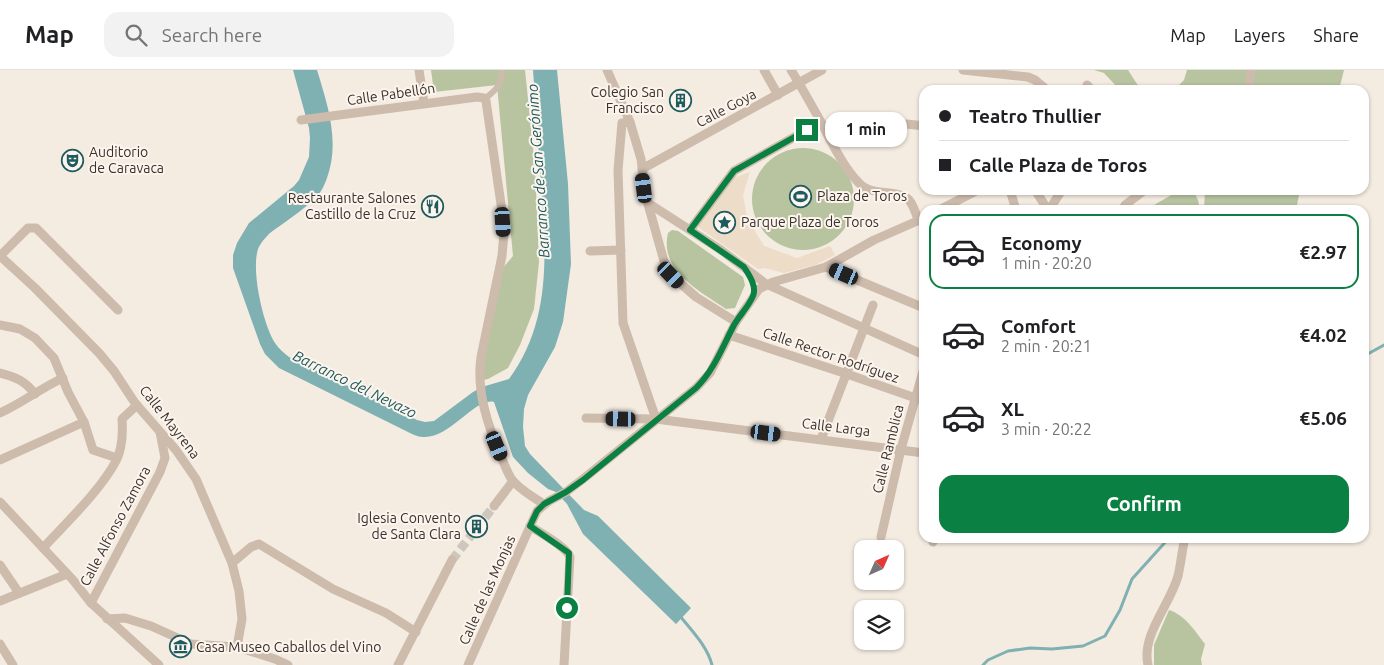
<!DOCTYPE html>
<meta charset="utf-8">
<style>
:root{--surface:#fff;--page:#f2f2f2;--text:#202124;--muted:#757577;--line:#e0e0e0;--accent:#0b8043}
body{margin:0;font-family:Ubuntu,sans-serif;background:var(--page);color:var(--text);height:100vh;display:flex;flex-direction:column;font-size:19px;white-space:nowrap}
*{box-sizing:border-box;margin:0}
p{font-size:16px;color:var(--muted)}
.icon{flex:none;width:28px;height:28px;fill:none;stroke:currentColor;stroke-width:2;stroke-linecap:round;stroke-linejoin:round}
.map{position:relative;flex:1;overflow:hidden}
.side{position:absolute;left:919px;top:135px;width:450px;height:338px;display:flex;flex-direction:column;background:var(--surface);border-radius:15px;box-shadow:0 1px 4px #0004}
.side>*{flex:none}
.top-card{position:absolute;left:919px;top:15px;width:450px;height:110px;border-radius:15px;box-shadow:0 1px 4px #0004;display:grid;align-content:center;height:110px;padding:0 20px;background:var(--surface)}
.needle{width:32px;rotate:45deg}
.controls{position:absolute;left:854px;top:470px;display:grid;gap:10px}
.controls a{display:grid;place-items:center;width:50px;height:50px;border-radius:10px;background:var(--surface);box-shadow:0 1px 4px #0004;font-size:25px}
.end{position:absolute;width:22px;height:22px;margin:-11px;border:6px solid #0b8043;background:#fff;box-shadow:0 0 0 2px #fff}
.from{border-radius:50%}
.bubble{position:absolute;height:35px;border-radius:15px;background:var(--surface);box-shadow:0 1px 4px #0004;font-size:16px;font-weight:700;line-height:35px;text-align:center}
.car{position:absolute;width:15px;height:30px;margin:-15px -8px;border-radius:6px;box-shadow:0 0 4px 1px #0007;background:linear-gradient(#222 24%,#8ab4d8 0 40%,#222 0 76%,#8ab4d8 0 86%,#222 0)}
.top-card b{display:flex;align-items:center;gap:18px;height:48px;font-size:19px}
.top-card b+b{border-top:1px solid var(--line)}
.top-card i{width:12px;height:12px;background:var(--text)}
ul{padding:9px 0 0;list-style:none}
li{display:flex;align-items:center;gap:15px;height:75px;margin:0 10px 8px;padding:0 10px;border:2px solid transparent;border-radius:15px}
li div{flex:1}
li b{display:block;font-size:19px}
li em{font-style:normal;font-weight:700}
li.on{border-color:var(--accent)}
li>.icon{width:45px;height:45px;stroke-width:1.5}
.button{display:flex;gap:10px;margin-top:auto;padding:10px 20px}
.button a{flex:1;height:58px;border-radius:15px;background:var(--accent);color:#fff;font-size:20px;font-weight:700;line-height:58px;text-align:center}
header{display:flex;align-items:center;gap:30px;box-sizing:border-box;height:70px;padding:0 25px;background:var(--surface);border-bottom:1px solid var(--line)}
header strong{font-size:24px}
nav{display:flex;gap:28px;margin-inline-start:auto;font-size:18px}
.search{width:350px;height:45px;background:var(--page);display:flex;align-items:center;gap:12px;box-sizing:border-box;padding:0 18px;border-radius:15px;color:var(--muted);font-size:19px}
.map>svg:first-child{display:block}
</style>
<header>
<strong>Map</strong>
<div class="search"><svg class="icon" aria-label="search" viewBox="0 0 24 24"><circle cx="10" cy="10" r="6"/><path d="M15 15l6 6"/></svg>Search here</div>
<nav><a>Map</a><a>Layers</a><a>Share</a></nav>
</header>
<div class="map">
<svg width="1384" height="595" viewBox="0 0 1384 595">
<rect width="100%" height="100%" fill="#f4ebe1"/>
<g fill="#b8c4a0">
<path d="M431,0H525L535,97L539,192L534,239L520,275L508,298L488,309L480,311L497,205L513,186L497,15L434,22Z"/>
<path d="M1094,0H1128L1137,14L1144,20H1120L1104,3Z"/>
<path d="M1187,0H1344L1339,20H1174L1184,10Z"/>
<circle cx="803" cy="129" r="51"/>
<path d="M1180,120H1193L1198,130L1200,140H1162L1154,135Z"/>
<path d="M1205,120H1300L1296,140H1204Z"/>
<path d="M672,160L678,161L743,207L745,215L735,238L726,239C700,221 659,201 668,163Z"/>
<path d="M1169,540C1185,545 1195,561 1205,574L1201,589L1202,595H1154V575Z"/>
</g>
<path fill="#ecdcc8" d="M750,102L743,125L747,148L764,176L797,188L830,176L835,185L815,195L784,203L765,198L758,199L698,157L733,108Z"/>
<path fill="#7fb0b2" d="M293,0H317C328,36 340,72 327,108C324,116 321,123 315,128C302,141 285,152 270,163C265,168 261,172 258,179C251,201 263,254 275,273C279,279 284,283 289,287L417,350L425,352L434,351L473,322L482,317L509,309C552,251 546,182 541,114C538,76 536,38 533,0H557L568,114L571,194L563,252L555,277L528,325L524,339L523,357L525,376L530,384L584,440L598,446L691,538L676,554L583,464L567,434L556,422L548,419L528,403L513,387L494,332C475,327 450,369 423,367C419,367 415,365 412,364L279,298L265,284L260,274L233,198V185L237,173L249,153L294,116L299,110L309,87L310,68L309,58Z"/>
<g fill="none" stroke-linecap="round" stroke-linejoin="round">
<g stroke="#7fb0b2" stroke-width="3">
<path d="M1364,286L1384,275"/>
<path d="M680,546C692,561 707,576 712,595"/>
<path d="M983,595L988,590L1008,581L1030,578L1052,579L1083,576L1105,566L1120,540L1132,509L1169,468"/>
</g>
<path stroke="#cfc6bd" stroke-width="9" stroke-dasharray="9 4.5" stroke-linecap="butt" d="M452,490L494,436"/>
<path stroke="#cdbbac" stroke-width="6" d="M485,29C496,19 502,16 502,0"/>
<g stroke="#cdbbac" stroke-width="9">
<path d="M419,0L424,33"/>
<path d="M607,0L630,52L641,89L646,127L664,191L671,205L696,227L736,252"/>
<path d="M764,0L778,25"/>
<path d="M791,0C802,18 812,36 822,54C832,73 844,98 859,113C872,127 898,119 909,130C914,136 916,145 919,151"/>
<path d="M963,0L1028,7L1035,10L1047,20"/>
<path d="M1087,15L1092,20"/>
<path d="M1249,20L1251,0"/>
<path d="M301,50L477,27L484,28L486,31L502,141L504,163L502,186L481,287C476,321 488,356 501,387C505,395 508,405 513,411C522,421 534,428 544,434"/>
<path d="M630,52L622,53L618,100L623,253L656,349"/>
<path d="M830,70L853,55L861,52L871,54L879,58L907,54L924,56"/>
<path d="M642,99L822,0"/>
<path d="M1010,120L1016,140"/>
<path d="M1035,120L1048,140"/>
<path d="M648,133L721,180L766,214L924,285"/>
<path d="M939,140L978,120"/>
<path d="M1049,140L1060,123L1061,120"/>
<path d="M1122,140L1125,135L1145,120"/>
<path d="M690,160L734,101L821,52"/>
<path d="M590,181L621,180"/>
<path d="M826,197L924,238"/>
<path d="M118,240L36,158H28L0,186L35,218L99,283L114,301L135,333L176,380L196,409L232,493L239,521L242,549L237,577"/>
<path d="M0,255L20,259L35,268L54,288L68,322L84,352L93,380L117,388"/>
<path d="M729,265L847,304L924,331"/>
<path d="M0,303C16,307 25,311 35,324"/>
<path d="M0,343C22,333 41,318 63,308"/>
<path d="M586,348L656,349L924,383"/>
<path d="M821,369L873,235"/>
<path d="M0,390L84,352"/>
<path d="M0,432L73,510L91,533L159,595"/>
<path d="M494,436L513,411"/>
<path d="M530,456C540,463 566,476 570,487L564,595"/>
<path d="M881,467L901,379L924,298"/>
<path d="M933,472L935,468"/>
<path d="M43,478C66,453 100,421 116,391C122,379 123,363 122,349L137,335"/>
<path d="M232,493L251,477L259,474L333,519L386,543L416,562"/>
<path d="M0,495L19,523"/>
<path d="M0,531L67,504"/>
<path d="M91,533L160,402L165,388L160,362"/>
<path d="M107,549L125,548L151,556L191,574L237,577L275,589L288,595"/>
<path d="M0,574L13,595"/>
<path d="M398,595L452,490"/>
<path d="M468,595L537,441L549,431L566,422L583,409L696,318L710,303L736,252L759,219L773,212L826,197L874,170L924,148"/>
<path d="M1148,595C1141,565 1170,535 1178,506C1181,493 1182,480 1185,468"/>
</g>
</g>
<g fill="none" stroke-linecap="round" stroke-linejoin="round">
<path stroke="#0b8043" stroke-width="6" d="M567,538L569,483L530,456L537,441L544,434L566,422L583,410L696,318C714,300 722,278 734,255C739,246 749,236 753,226C757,216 749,205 744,197L690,160L734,101L807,60"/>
</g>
<defs>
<symbol id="building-ring" viewBox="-11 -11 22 22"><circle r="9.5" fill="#fbf5ee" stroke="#1f5a5e" stroke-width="1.5"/><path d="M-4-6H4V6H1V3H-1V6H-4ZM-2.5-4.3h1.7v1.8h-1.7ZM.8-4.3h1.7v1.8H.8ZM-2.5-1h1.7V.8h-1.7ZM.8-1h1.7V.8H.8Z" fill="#1f5a5e"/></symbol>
<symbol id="theatre-ring" viewBox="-11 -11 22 22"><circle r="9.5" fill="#fbf5ee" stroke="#1f5a5e" stroke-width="1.5"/><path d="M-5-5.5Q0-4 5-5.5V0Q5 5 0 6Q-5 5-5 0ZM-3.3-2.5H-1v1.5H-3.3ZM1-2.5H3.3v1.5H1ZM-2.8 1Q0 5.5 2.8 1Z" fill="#1f5a5e"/></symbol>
<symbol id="stadium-ring" viewBox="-11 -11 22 22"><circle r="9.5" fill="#fbf5ee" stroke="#1f5a5e" stroke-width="1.5"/><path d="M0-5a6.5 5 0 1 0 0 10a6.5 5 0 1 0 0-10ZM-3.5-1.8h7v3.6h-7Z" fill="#1f5a5e"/></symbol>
<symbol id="restaurant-ring" viewBox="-11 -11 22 22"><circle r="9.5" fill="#fbf5ee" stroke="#1f5a5e" stroke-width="1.5"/><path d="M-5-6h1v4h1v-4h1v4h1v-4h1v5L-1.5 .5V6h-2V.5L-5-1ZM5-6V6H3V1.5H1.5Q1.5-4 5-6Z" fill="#1f5a5e"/></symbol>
<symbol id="sight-ring" viewBox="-11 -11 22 22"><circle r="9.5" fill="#fbf5ee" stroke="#1f5a5e" stroke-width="1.5"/><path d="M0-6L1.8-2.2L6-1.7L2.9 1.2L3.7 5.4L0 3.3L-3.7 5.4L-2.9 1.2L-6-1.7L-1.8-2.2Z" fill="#1f5a5e"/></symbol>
<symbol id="museum-ring" viewBox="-11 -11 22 22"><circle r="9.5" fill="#fbf5ee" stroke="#1f5a5e" stroke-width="1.5"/><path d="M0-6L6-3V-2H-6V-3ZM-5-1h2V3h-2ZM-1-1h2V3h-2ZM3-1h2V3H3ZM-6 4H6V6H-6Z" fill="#1f5a5e"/></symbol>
</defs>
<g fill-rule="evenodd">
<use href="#building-ring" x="668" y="18" width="25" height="25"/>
<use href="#theatre-ring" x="60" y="78" width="25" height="25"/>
<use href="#stadium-ring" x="788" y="114" width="25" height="25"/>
<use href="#restaurant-ring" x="420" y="124" width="25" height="25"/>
<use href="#sight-ring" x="712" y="140" width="25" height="25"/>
<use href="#building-ring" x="464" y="444" width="25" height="25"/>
<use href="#museum-ring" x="168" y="564" width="25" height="25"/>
</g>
<g text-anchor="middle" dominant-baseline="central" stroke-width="4" stroke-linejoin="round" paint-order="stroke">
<g font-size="14" fill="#3b302b" stroke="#fbf5ee" text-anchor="start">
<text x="664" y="22" text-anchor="end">Colegio San<tspan x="664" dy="16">Francisco</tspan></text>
<text x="89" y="82">Auditorio<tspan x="89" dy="16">de Caravaca</tspan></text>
<text x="817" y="126">Plaza de Toros</text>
<text x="416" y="128" text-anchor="end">Restaurante Salones<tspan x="416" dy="16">Castillo de la Cruz</tspan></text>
<text x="741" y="152">Parque Plaza de Toros</text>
<text x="461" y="448" text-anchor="end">Iglesia Convento<tspan x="461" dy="16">de Santa Clara</tspan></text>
<text x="196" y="577">Casa Museo Caballos del Vino</text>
</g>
<g font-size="14" fill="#3b302b" stroke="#fbf5ee">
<text transform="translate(391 24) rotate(-8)">Calle Pabellón</text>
<text transform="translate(726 38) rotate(-28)">Calle Goya</text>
<text transform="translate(831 285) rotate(19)">Calle Rector Rodríguez</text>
<text transform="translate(170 352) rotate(52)">Calle Mayrena</text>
<text transform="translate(836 357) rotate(7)">Calle Larga</text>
<text transform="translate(888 379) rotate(-76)">Calle Ramblica</text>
<text transform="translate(115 456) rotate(-62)">Calle Alfonso Zamora</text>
<text transform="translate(487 520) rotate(-66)">Calle de las Monjas</text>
</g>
<g font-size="15" font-style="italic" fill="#1f5a5e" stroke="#fbf5ee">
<text transform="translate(538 101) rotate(-94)">Barranco de San Gerónimo</text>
<text transform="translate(355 314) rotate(26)">Barranco del Nevazo</text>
</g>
</g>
</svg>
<div class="controls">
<a><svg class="needle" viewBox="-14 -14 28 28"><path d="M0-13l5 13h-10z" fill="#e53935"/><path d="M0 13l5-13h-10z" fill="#757577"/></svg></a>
<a><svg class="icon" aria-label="layers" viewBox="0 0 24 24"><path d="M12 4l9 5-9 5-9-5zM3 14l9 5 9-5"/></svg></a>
</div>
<i class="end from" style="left:567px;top:538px"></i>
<i class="end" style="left:807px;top:60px"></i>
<div class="bubble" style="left:825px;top:42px;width:82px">1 min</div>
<i class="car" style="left:644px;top:118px;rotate:353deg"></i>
<i class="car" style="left:503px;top:152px;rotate:176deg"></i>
<i class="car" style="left:844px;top:204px;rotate:293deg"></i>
<i class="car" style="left:671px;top:205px;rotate:136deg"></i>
<i class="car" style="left:621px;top:349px;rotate:271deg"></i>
<i class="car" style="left:766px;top:363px;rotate:97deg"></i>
<i class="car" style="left:497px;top:376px;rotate:157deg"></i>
<div class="top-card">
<b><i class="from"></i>Teatro Thullier</b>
<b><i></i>Calle Plaza de Toros</b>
</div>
<section class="side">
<ul>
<li class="on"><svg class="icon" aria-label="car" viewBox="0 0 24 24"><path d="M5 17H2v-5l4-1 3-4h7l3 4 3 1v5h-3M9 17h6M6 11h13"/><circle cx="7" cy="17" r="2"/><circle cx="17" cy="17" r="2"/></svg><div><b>Economy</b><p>1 min · 20:20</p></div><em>€2.97</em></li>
<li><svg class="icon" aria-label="car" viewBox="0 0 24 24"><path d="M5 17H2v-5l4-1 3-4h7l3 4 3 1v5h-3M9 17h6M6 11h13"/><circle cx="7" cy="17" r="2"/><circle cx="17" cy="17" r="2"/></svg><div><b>Comfort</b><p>2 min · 20:21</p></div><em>€4.02</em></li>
<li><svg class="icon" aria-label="car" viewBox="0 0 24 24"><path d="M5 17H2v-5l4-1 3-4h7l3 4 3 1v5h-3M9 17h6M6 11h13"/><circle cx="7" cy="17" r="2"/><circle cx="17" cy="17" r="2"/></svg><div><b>XL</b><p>3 min · 20:22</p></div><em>€5.06</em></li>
</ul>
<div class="button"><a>Confirm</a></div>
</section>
</div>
